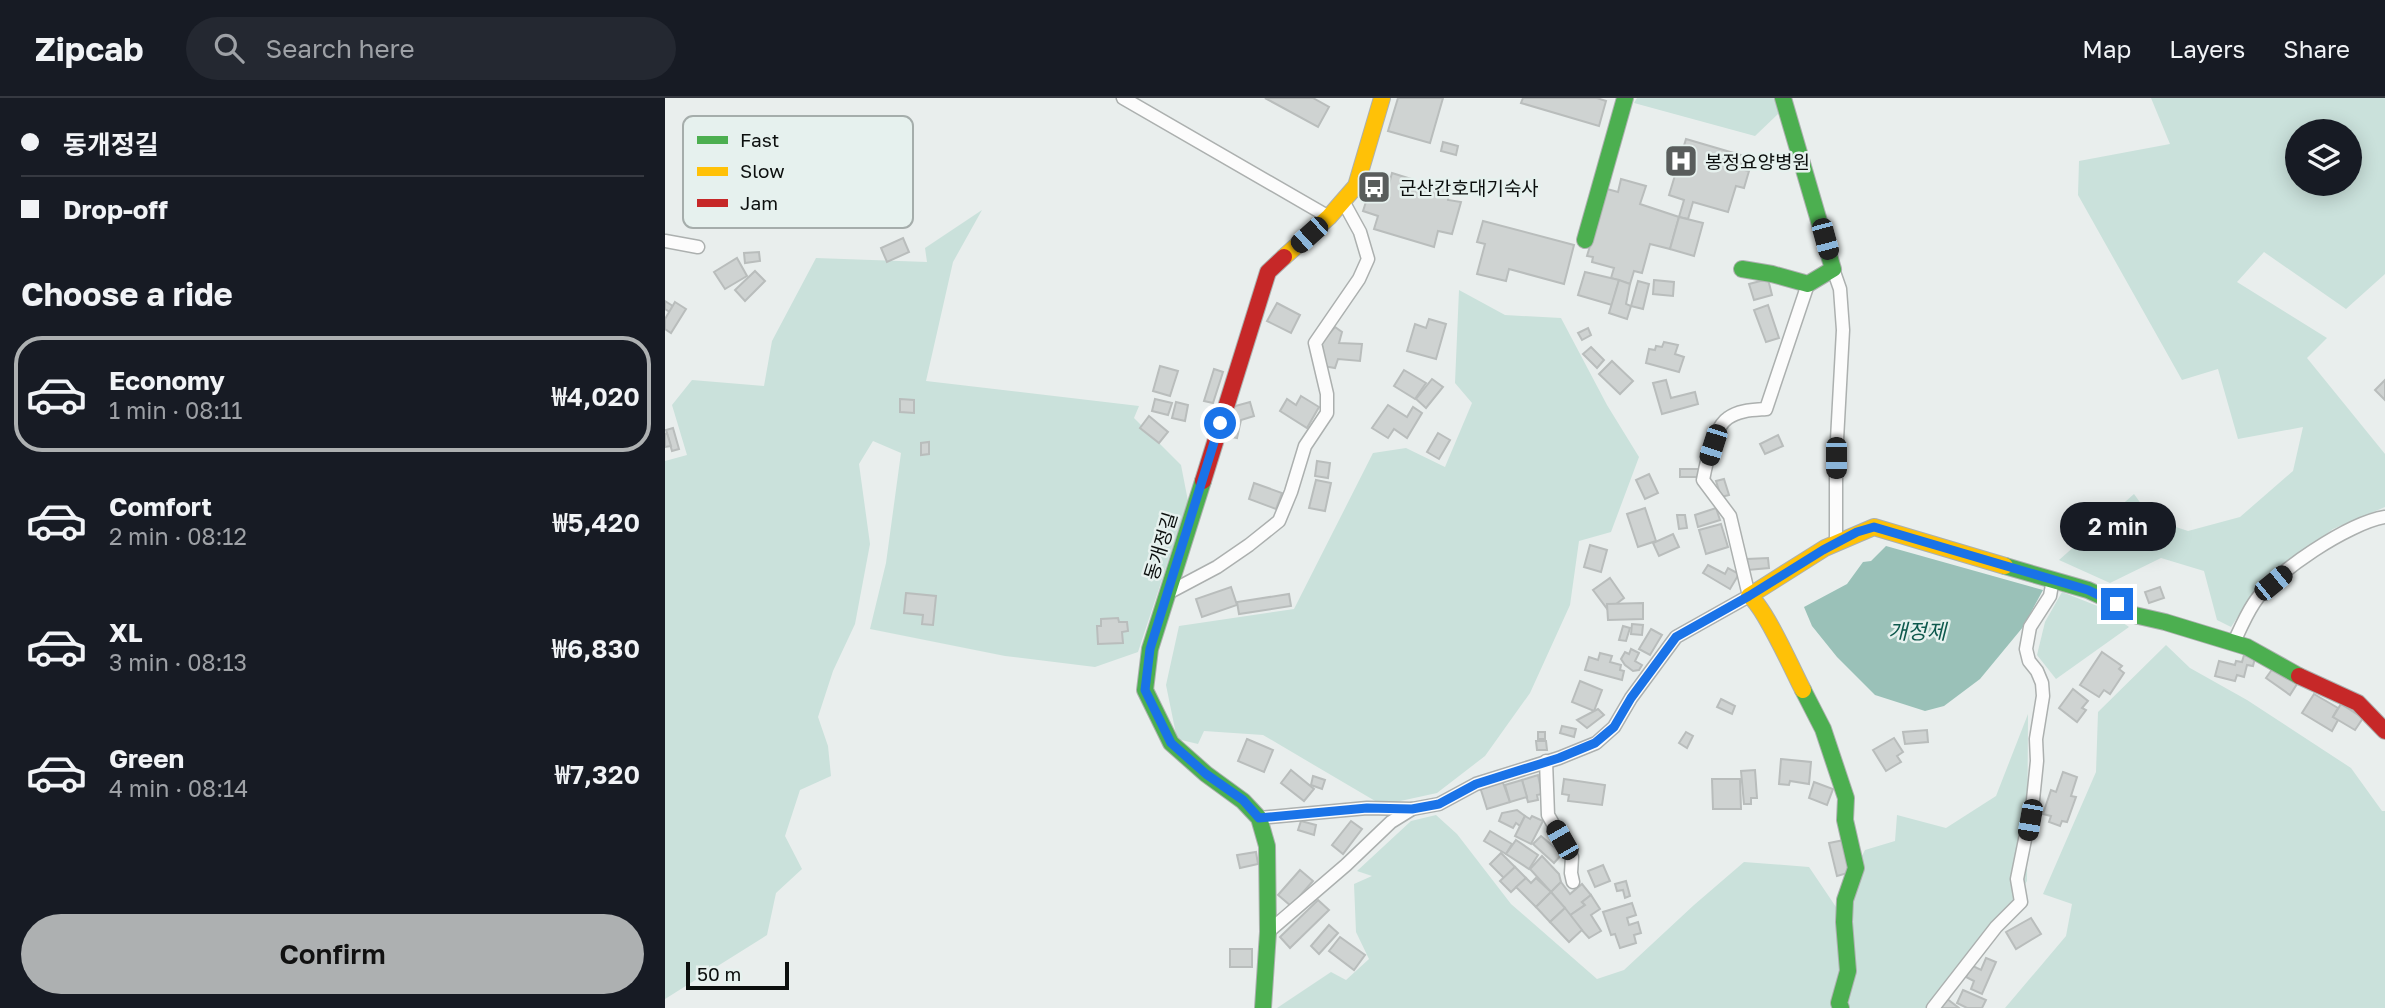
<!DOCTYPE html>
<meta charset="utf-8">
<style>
:root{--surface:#171b24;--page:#242831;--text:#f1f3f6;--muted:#9ea1a6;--line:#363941;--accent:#adb0b1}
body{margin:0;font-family:"Golos Text","Noto Sans KR",sans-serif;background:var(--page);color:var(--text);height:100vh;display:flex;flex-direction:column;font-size:26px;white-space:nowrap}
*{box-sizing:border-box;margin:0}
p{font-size:23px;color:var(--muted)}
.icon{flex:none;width:38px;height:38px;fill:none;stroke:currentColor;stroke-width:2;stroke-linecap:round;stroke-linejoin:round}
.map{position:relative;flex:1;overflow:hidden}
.details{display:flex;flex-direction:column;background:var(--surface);width:665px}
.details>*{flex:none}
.top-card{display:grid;align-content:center;height:154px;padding:0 21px;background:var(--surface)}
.buttons{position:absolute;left:1620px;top:21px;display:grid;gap:14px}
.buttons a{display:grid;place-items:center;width:77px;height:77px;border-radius:50%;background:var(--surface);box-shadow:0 4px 18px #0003;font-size:35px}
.scale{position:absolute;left:21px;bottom:18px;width:103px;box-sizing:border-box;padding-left:7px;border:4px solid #0c0f0e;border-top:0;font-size:19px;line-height:24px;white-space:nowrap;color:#0c0f0e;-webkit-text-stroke:5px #e6f1ee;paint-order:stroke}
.end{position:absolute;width:32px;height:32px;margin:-16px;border:9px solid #1a73e8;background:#fff;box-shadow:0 0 0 4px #fff}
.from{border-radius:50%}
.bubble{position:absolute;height:49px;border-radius:24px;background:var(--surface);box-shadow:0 4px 18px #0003;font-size:23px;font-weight:600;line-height:49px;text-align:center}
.car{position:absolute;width:21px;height:42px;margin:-21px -10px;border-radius:9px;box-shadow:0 0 5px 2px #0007;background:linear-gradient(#222 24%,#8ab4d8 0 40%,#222 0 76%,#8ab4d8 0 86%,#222 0)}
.top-card b{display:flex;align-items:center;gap:24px;height:66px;font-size:26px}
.top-card b+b{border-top:2px solid var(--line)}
.top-card i{width:18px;height:18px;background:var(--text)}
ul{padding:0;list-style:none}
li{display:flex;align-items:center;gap:21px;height:116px;margin:0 14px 10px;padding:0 7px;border:4px solid transparent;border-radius:28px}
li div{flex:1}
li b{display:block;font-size:26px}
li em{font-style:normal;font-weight:600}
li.on{border-color:var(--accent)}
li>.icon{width:63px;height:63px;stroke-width:1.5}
h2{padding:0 21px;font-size:32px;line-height:84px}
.action{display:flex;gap:14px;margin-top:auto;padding:14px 21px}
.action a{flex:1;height:80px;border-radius:42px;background:var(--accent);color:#111;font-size:28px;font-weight:600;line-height:80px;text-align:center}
header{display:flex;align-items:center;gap:42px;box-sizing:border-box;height:98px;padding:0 35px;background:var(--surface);border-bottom:2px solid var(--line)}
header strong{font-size:33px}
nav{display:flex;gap:38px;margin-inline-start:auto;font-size:24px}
.search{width:490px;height:63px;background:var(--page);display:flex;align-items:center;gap:18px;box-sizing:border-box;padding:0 24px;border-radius:38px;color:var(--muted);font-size:26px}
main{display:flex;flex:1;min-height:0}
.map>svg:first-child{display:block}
</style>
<header>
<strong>Zipcab</strong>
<div class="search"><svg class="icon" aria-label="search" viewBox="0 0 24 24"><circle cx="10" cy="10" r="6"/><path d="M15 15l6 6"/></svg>Search here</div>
<nav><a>Map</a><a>Layers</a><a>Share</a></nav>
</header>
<main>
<section class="details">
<div class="top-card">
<b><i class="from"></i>동개정길</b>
<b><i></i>Drop-off</b>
</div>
<h2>Choose a ride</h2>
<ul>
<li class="on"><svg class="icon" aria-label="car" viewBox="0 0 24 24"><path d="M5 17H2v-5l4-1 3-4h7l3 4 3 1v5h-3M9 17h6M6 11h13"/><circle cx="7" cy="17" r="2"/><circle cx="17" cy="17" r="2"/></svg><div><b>Economy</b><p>1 min · 08:11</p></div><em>₩4,020</em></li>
<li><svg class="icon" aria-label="car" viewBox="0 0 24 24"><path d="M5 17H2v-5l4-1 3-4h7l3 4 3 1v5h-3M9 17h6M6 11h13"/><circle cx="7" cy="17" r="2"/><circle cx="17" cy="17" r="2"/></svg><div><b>Comfort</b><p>2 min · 08:12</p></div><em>₩5,420</em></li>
<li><svg class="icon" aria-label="car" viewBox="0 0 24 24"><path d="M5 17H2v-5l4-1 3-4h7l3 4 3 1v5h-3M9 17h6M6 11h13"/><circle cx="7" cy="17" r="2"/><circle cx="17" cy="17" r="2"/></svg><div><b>XL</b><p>3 min · 08:13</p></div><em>₩6,830</em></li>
<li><svg class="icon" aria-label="car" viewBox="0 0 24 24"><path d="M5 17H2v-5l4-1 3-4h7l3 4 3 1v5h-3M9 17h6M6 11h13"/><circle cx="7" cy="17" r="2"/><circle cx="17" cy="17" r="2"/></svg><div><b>Green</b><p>4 min · 08:14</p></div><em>₩7,320</em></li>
</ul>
<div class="action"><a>Confirm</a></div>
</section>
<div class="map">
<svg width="1720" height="910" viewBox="0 0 1720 910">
<rect width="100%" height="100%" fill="#e9eeed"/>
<g fill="#cae1db" fill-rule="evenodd">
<path d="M972,0H1109L1114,15L1090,38L969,5Z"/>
<path d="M1486,0H1720V176L1681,211L1599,154L1572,184L1662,240L1642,260L1720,356V409L1668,431L1594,487L1566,529L1552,522L1539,473L1496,460L1445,485L1394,462L1469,396L1487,421L1523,433L1575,419L1628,373L1638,329L1573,341L1553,271L1517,282L1413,97L1414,63L1505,46ZM1633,33H1685V86H1633Z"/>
<path d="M317,112L288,164L261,283L474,308L469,320L516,367L523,403L473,554L430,569L340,558L205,531L221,465L236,355L208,343L194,366L205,446L190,526L168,573L153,619L163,648L166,678L135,692L120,738L137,771L111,795L102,837L0,901V363L22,357L7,307L27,282L99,288L107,243L151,160L262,164L260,150Z"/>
<path d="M794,192L840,217L896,220L942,307L974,359L946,434L914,443L905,507L865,595L820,658L772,695L717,707L598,637L539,633L533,646L512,641L501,587L514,528L629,511L708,355L741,350L780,369L807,305L790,285Z"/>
<path d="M1397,494L1435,509L1464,529L1391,581L1372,557L1380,524Z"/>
<path d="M1501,547L1525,570L1582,602L1686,670L1717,713H1720V910H1340L1401,838L1407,806L1378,796L1431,674L1433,614Z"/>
<path d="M1363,616L1362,783L1277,910H612L666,874L681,882L704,861L691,834L689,786L707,778L692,773L746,723L771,717L792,736L846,806L932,881L959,872L1029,807L1079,764L1144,769L1171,809L1200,752L1230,743L1232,717L1281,730L1331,698Z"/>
</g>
<path fill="#9ac1b8" d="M1221,448L1378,492L1358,529L1315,581L1279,608L1260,613L1210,597L1172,559L1147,528L1139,509L1182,486L1198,464L1206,463Z"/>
<g fill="#cfd3d2" stroke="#b9bdbc" stroke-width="2">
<path d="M600,0H648L664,9L653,29Z"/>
<path d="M733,0H778L765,45L723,33Z"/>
<path d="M858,0H932L941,3L934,28L856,5Z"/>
<path d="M1021,41L1079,58L1075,71L1084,73L1079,90L1071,88L1063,114L1028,104L1023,121L1014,119L1019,102L1004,97Z"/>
<path d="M778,44L793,48L791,57L776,53Z"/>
<path d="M727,75L746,81L744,86L763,92L765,85L784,91L783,102L796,104L787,136L773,133L769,149L709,131L713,118L698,113L707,85L723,90Z"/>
<path d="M956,81L981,88L975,106L1014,119L1005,151L985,146L977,175L969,173L965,186L946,180L949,170L927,164L928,159L922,158L942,91L953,94Z"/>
<path d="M1014,119L1038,125L1029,158L1005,151Z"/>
<path d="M818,123L909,147L899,186L844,171L841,183L812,176L820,146L812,144Z"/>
<path d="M238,140L244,154L222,164L216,150Z"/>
<path d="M94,154L95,163L80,165L79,155Z"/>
<path d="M72,160L82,178L60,191L49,174Z"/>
<path d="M90,173L100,183L80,203L70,192Z"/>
<path d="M920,174L954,182L947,207L913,197Z"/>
<path d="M1103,181L1107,197L1089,202L1084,186Z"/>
<path d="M954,182L965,186L961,206L966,208L962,221L944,215Z"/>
<path d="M989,182L1009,184L1008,198L988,196Z"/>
<path d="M973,183L984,186L978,211L966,208Z"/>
<path d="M0,203L8,208L5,214L0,211Z"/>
<path d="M10,204L21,211L6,235L0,231V221Z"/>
<path d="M612,205L635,217L626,235L602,223Z"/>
<path d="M1103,207L1114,240L1101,244L1089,212Z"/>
<path d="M764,221L781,226L771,261L742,253L750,226L761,230Z"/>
<path d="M670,229L677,234L674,245L697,246L695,263L673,261L670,270L658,268L657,244Z"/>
<path d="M923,230L926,237L917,242L913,235Z"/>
<path d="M999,244L1013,247L1010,256L1019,259L1014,274L981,265L984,251L990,252L991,248L997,249Z"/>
<path d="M926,249L939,262L932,270L918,256Z"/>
<path d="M947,263L968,283L955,296L934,276Z"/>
<path d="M495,268L513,273L505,298L488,293Z"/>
<path d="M549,271L558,274L548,305L539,303Z"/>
<path d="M739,272L761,285L750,301L729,288Z"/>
<path d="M767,281L778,289L761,310L751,301Z"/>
<path d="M1001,282L1006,300L1030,294L1033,306L997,316L988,285Z"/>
<path d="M1720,282V302L1710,292Z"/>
<path d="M636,298L654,309L642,330L615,313L622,301L631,307Z"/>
<path d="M235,301L249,302V315L235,314Z"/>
<path d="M490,301L507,305L503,317L487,313Z"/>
<path d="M511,304L523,307L520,323L507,320Z"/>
<path d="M585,304L589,318L576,322L572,340L557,337L563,310Z"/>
<path d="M723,307L742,319L748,309L757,315L742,340L729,331L723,340L707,330Z"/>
<path d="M484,318L503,334L494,345L475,330Z"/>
<path d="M8,330L14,351L7,353L1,332Z"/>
<path d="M2,335L6,348L0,349V336Z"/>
<path d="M773,335L785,342L774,361L762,354Z"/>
<path d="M1113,337L1118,348L1100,356L1095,346Z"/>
<path d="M264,344V356L256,357V345Z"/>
<path d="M652,363L665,365L663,380L650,378Z"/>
<rect x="1015" y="371" width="19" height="8"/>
<path d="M984,376L993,395L980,401L971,382Z"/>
<path d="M1059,381L1064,397L1056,399L1051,383Z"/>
<path d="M651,382L666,385L660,413L644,410Z"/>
<path d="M589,385L617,395L611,411L584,401Z"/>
<path d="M980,410L991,443L973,449L962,416Z"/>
<path d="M1051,410L1055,422L1033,429L1030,417Z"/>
<path d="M1012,417H1020L1022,430L1014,431Z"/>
<path d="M1056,426L1063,449L1041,456L1034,432Z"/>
<path d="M1008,436L1014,449L994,458L988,445Z"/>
<path d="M925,447L942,452L936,474L919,469Z"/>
<path d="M1103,460L1104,470L1083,472L1082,461Z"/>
<path d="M1043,467L1060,476L1063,470L1074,476L1065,491L1038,475Z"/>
<path d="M945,480L959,500L943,512L928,492Z"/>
<path d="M566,489L572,507L537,519L531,501Z"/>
<path d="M1495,489L1499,500L1484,505L1480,494Z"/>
<path d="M241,495L271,498L268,527L257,526L258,517L239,515Z"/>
<path d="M624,496L626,508L574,516L572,504Z"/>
<path d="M978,505V521L943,522L942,506Z"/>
<path d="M453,520L454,524H462L463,533L457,534L458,545L433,546L432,528H436V521Z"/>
<path d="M967,526L978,527L977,537L966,536Z"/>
<path d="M958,528L965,530L961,543L954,542Z"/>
<path d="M986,531L997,537L985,557L974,551Z"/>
<path d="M966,551L974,555L970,563L977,567L974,572L968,573L960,567L956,561L960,554L964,556Z"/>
<path d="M1437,554L1457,568L1454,571L1459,575L1445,596L1439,592L1434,599L1415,587Z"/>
<path d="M935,555L947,558L945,564L956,567L955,572L959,573L957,582L920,572L924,559L933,562Z"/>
<path d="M1579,557L1590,560L1588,568L1582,567L1579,579L1572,577L1570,583L1550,578L1554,563L1570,567L1571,563L1577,564Z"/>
<path d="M1608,570L1632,586L1625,597L1601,580Z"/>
<path d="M915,583L937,592L929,613L907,604Z"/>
<path d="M1408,591L1423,603L1417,610L1421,612L1412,624L1394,610Z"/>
<path d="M1649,596L1673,610L1668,619L1673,622L1667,633L1637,615Z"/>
<path d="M1056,601L1070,608L1067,616L1052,609Z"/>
<path d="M1676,606L1698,620L1690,632L1668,619Z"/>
<path d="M933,611L939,617L922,630L912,622Z"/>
<path d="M897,628L911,631L909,639L895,635Z"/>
<path d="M1262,632L1263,644L1240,646L1238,634Z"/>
<rect x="873" y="634" width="7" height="7"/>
<path d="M1021,634L1028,638L1022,650L1014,645Z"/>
<path d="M1229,640L1238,654L1232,658L1236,664L1221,673L1208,652Z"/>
<path d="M582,641L608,652L599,674L573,663Z"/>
<path d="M871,643H881L882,652H872Z"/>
<path d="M1116,661L1146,664L1144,686L1125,683L1124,687L1114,686Z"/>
<path d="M626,672L649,691L639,703L616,685Z"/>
<path d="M1090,672L1092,700H1086V706H1079L1076,673Z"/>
<path d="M1398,674L1412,679L1406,698L1411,699L1402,724L1397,723L1395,728L1384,724L1386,718L1378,716L1386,692L1391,694Z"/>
<path d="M873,677L877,696L872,697L873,702L863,704L857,682Z"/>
<path d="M648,678L660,682L657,691L646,687Z"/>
<path d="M899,681L940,687L937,707L903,703L904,697L897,696Z"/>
<path d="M1047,681H1075L1076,711H1048Z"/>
<path d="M837,682L845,704L822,711L815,689Z"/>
<path d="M857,682L862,699L845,704L840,687Z"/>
<path d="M1149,684L1168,691L1162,707L1144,700Z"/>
<path d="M852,712L860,718L855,728L851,725L848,730L834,723L837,715Z"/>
<path d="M860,718L865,721L867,718L878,723L866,746L850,738Z"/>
<path d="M636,723L651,727L649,737L633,732Z"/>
<path d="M686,723L697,731L678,756L667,747Z"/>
<path d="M825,733L847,746L841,756L819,743Z"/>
<path d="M876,738L897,756L889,765L868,746Z"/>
<path d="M851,742L873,757L864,771L841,756Z"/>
<path d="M1179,742L1186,774L1172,778L1164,745Z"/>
<path d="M591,754L593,766L575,770L572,757Z"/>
<path d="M836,755L850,769L839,780L825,766Z"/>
<path d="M877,758L894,776L896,784L886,794L865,771Z"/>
<path d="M938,767L945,783L930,789L923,773Z"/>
<path d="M850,769L861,780L846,794L835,783Z"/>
<path d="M635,772L648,783L626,808L613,797Z"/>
<path d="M861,780L866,785L871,780L886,794L871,809L851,789Z"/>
<path d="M961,783L965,798L960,800L958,792L952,793L950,786Z"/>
<path d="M896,784L905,796L917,786L926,797L917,804L920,807L904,818L886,794Z"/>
<path d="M886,794L900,810L885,824L871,809Z"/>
<path d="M926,797L935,811L926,817L936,833L924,840L904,818L920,807L917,804Z"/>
<path d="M653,802L664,812L625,850L615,839Z"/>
<path d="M967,805L971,817L962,820L964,827L973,824L976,835L969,837L971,845L955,850L950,836L946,837L938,814Z"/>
<path d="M900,810L917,832L904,844L885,824Z"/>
<path d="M1366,820L1376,836L1351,851L1341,834Z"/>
<path d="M664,827L673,835L654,856L646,848Z"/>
<path d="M675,839L700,857L689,872L664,853Z"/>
<rect x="565" y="851" width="22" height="18"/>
<path d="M1321,860L1331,864L1317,896L1306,891L1309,883L1301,879L1306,867L1316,872Z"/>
<path d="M1298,892L1321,902L1317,910H1302L1292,905Z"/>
<path d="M1281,900L1294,910H1275Z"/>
</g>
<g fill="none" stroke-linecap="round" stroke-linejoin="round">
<defs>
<g id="street">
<path d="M458,0L664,119"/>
<path d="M0,143L33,149"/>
<path d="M1168,171L1175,191L1178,232L1171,360V446"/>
<path d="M503,495L552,469L584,447L614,423L626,394L640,348L662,315V296L650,245L694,181L703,161L695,134L678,103"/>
<path d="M1569,544C1575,531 1581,517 1589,505C1609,474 1684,425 1720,419"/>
<path d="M881,663L883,717L907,759L906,775L908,784"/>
<path d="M594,720L702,710L747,711"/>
<path d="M603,834L681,767L726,724L747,711L774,706L811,686L894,660L931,645L949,629L966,600L1011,539L1084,498L1065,418L1038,382C1041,366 1049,329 1063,320C1074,312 1088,312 1101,311L1143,186"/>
<path d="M1268,910L1331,829L1356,804L1352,781L1368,702L1372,663L1371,641L1378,598L1377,585L1372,573L1364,563L1361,551L1365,529L1385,498L1388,481"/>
</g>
<g id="fast">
<path d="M920,142L960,0"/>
<path d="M1077,171L1107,176L1143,186L1168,171L1118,0"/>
<path d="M538,383L485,551L480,592L506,645L541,676L578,703L594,720L602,748L603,834L598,910"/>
<path d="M1340,468L1423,492L1453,506L1465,516L1500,524L1582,549L1634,578"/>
<path d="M1138,592L1158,631L1181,700L1180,722L1191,770L1180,802L1179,824L1183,873L1174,905L1176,910"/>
</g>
<g id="slow">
<path d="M619,159L664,119L691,88L717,0"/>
<path d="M1138,592C1128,573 1099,507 1084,498L1160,450L1209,429L1340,468"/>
</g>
<g id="jam">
<path d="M538,383L603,174L619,159"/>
<path d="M1634,578L1693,605L1720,633"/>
</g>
</defs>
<use href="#street" stroke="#acb0af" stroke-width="15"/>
<use href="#fast" stroke="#acb0af" stroke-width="18"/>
<use href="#slow" stroke="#acb0af" stroke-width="18"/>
<use href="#jam" stroke="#acb0af" stroke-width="18"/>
<use href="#street" stroke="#fcfcfc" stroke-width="12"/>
<use href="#fast" stroke="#4caf50" stroke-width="16"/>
<use href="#slow" stroke="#ffc107" stroke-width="16"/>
<use href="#jam" stroke="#c62828" stroke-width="16"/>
</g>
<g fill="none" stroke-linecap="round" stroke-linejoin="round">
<path stroke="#1a73e8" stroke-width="9" d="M555,325L485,551L480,592L506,645L541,676L578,702L594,720L702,710L747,711L774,706L811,686L894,660L930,645L949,629L966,600L1011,539L1084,498L1158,452L1192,434L1209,429L1423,492L1452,506"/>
</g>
<defs>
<symbol id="hospital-square" viewBox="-11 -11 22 22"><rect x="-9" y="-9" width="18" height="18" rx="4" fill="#595d5c" stroke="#e6f1ee"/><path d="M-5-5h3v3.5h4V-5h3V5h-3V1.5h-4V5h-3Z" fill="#fff"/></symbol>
<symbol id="bus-square" viewBox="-11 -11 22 22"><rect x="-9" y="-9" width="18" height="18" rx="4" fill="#595d5c" stroke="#e6f1ee"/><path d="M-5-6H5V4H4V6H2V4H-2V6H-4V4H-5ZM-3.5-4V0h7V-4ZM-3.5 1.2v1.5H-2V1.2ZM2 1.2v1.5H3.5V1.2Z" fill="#fff"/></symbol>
</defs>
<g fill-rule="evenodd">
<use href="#hospital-square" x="997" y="44" width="38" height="38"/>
<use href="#bus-square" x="690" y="70" width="38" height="38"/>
</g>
<g text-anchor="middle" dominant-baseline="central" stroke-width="5" stroke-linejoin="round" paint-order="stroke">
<g font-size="19" fill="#0c0f0e" stroke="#e6f1ee" text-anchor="start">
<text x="1040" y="63">봉정요양병원</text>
<text x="734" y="89">군산간호대기숙사</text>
</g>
<g font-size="19" fill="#0c0f0e" stroke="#e6f1ee">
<text transform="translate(495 448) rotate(-73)">동개정길</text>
</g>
<g font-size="21" font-style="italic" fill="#0e594d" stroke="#e6f1ee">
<text x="1252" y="533">개정제</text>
</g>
</g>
<rect x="18" y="18" width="230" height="112" rx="10" fill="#e6f1ee" stroke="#a5adab" stroke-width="2"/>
<rect x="32" y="38" width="31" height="8" fill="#4caf50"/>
<rect x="32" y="69" width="31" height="9" fill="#ffc107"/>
<rect x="32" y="101" width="31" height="8" fill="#c62828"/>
<g font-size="19" fill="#0c0f0e">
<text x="75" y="49">Fast</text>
<text x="75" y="80">Slow</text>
<text x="75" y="112">Jam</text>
</g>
</svg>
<div class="buttons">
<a><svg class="icon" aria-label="layers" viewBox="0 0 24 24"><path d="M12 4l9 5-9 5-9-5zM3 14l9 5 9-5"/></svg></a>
</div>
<div class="scale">50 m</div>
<i class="end from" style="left:555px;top:325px"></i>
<i class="end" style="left:1452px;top:506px"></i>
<div class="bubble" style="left:1395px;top:404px;width:116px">2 min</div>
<i class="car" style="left:644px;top:137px;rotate:228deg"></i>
<i class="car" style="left:1160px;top:141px;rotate:165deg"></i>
<i class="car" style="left:1048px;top:347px;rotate:198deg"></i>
<i class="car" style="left:1171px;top:360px;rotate:180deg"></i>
<i class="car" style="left:1608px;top:485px;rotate:51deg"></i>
<i class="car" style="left:1365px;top:722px;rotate:190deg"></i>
<i class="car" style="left:897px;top:742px;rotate:330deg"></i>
</div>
</main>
